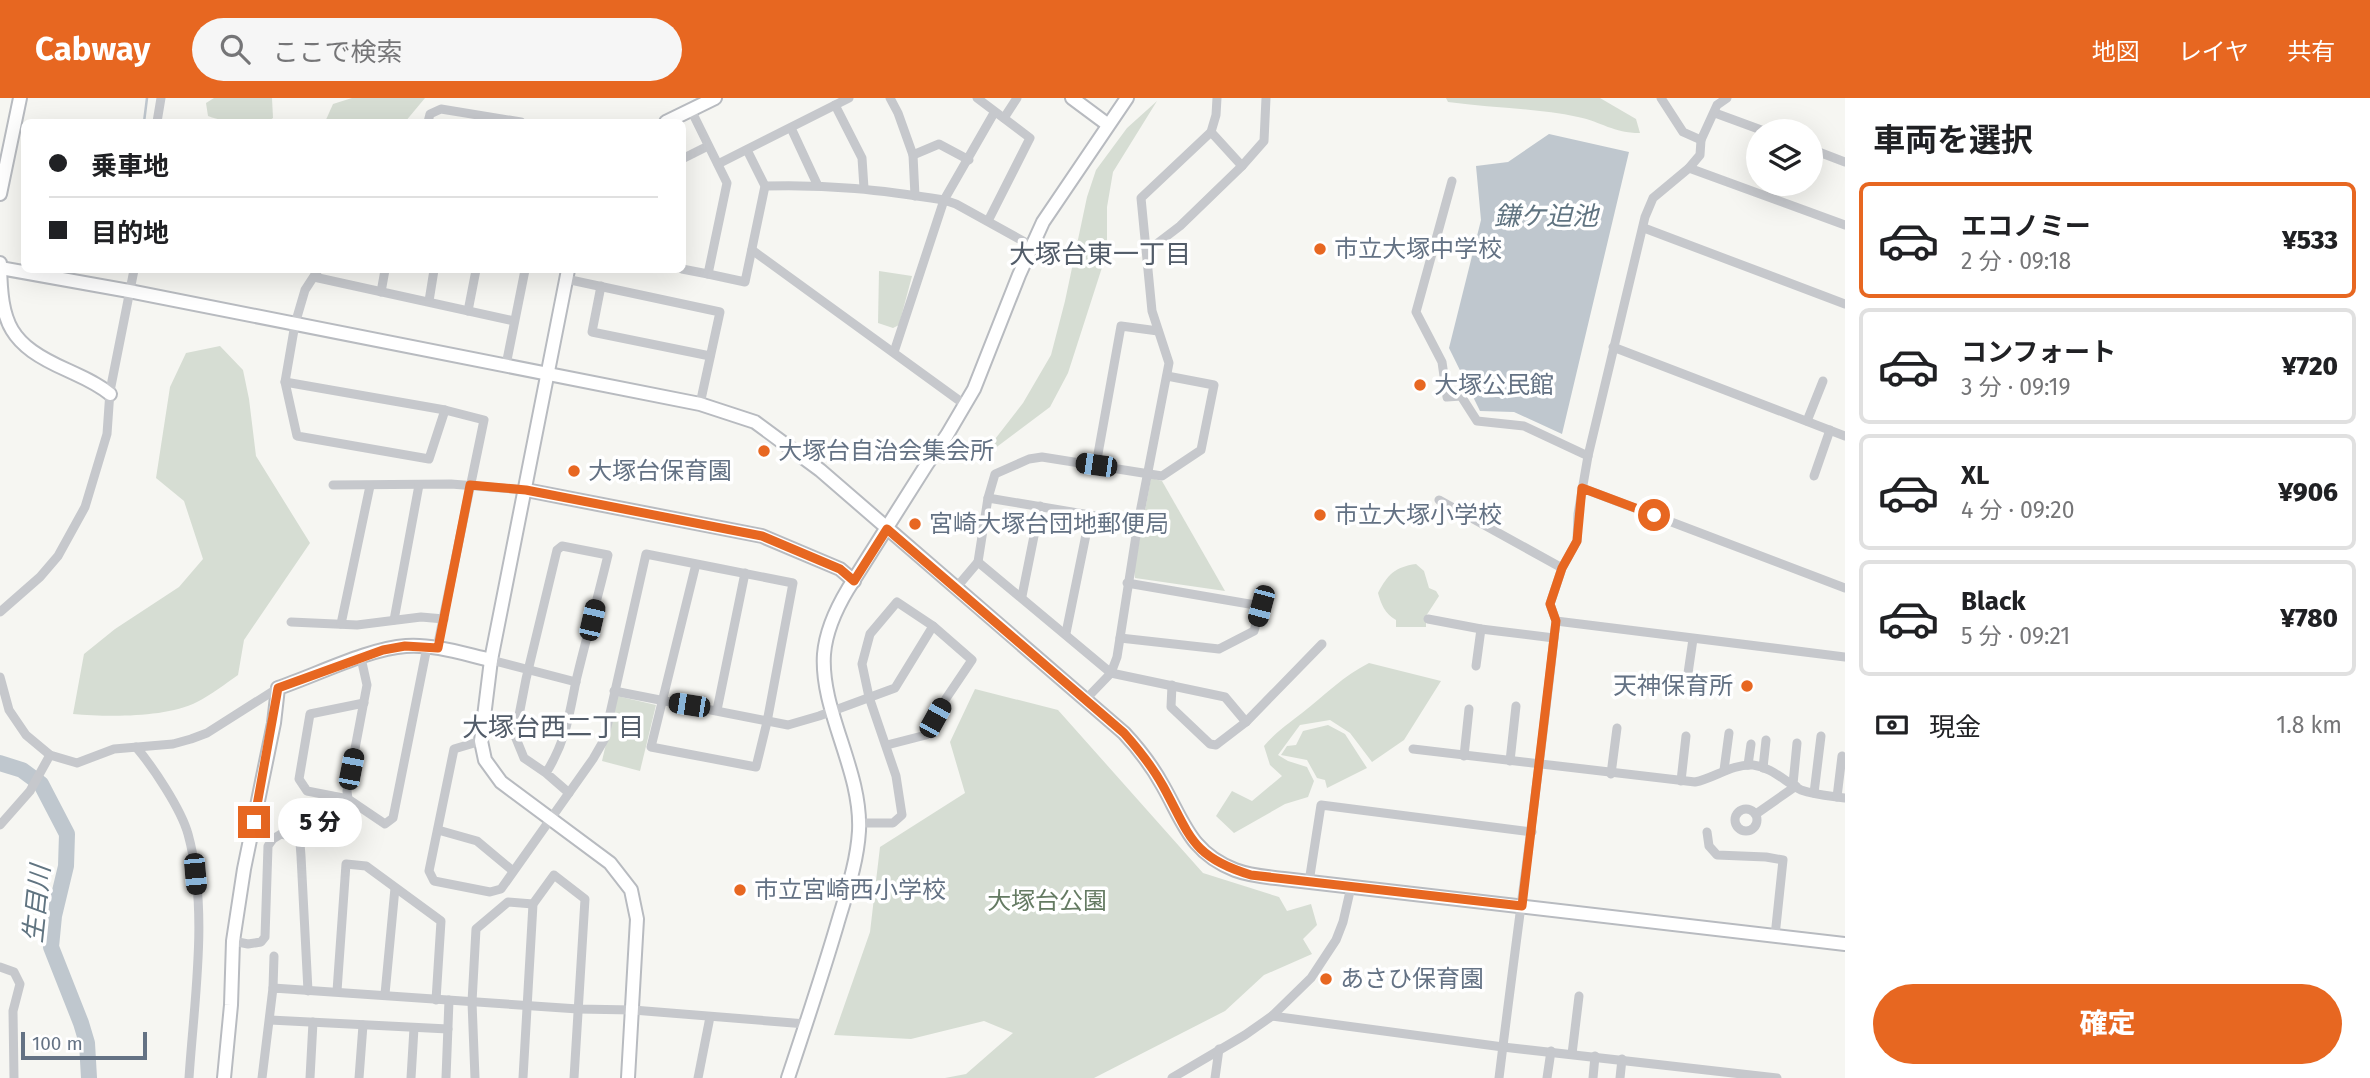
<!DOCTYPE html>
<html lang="ja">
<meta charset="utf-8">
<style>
:root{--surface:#fff;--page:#f6f6f6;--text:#202124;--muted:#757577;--line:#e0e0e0;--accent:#e76721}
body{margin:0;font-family:"Fira Sans","Noto Sans JP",sans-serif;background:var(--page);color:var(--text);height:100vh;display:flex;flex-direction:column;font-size:26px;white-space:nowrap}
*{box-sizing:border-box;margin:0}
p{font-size:23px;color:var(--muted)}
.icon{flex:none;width:38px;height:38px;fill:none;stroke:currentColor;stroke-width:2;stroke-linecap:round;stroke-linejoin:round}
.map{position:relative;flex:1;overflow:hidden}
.drawer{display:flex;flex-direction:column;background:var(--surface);width:525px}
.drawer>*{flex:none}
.guide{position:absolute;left:21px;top:21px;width:665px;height:154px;border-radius:10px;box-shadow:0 7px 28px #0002;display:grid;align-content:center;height:154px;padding:0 28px;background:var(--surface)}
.tools{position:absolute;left:1746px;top:21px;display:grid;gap:14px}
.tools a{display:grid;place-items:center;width:77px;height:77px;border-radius:50%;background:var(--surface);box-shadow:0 7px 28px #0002;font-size:35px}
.scale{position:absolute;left:21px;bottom:18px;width:126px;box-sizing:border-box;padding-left:7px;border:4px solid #647284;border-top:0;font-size:19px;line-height:24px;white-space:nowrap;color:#647284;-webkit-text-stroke:5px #fff;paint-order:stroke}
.end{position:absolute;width:32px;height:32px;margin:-16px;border:9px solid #e76721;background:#fff;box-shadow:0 0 0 4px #fff}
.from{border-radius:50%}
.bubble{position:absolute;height:49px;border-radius:24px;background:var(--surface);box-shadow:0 7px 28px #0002;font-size:23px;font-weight:800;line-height:49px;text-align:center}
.car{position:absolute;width:21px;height:42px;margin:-21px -10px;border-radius:9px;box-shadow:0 0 5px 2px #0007;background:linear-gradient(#222 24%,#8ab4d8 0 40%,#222 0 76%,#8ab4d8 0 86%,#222 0)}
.guide b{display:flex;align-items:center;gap:24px;height:66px;font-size:26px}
.guide b+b{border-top:2px solid var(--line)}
.guide i{width:18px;height:18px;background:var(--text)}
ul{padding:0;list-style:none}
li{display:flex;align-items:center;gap:21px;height:116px;margin:0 14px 10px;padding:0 14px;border:4px solid var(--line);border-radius:10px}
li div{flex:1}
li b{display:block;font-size:26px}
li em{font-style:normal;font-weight:800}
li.selected{border-color:var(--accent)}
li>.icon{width:63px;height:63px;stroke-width:1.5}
h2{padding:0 28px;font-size:32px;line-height:84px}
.pay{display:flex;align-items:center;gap:18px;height:77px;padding:0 28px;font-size:26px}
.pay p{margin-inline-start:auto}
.action{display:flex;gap:14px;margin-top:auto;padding:14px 28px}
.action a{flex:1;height:80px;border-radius:42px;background:var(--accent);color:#fff;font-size:28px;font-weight:800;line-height:80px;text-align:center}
header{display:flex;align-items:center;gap:42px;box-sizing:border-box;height:98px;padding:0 35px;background:var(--accent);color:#fff}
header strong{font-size:33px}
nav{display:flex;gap:38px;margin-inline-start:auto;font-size:24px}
.search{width:490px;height:63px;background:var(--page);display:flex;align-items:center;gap:18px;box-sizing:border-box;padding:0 24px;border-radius:38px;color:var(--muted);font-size:26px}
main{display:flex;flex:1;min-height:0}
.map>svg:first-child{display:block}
</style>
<header>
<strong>Cabway</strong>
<div class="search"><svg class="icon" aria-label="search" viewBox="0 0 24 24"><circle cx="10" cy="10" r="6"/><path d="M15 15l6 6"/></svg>ここで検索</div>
<nav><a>地図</a><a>レイヤ</a><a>共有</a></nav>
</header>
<main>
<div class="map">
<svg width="1845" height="980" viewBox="0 0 1845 980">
<rect width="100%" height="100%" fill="#f6f6f2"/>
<g fill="#d6ddd3">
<path d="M214,0H272L273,20C259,31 224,24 208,18L206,5Z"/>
<path d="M352,0H425L405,24H325L333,6Z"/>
<path d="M1446,0H1600L1636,21L1640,35C1613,35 1602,24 1578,19C1535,10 1491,10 1448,4Z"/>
<path d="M1157,3L1113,74L1107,109V154L1068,275L1050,309L978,363L1023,305L1051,257L1065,203L1087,99L1096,72L1127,30Z"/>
<path d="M879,173L912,178L899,227L893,230L878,225Z"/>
<path d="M220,248L243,272L249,301L256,358L310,445L244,542L238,577C225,586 211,597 197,604C165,620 108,619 73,616L84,556L115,531L179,489L203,461L184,403L156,380L170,289L186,255Z"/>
<path d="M1151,380L1162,383L1225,493L1135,480L1134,472Z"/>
<path d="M1416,466L1424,473L1429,490L1436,493L1439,498L1426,518V529H1396V522C1385,516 1381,506 1378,495C1388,476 1395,469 1416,466Z"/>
<path d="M1369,565L1441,583L1404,642L1372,664L1350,635L1330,622L1300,627L1278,657L1288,663L1307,669L1314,683L1308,699L1285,706L1234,735L1216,718L1232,693L1252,703L1282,678L1270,667L1264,648C1276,634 1288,626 1302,615C1325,597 1343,578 1369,565Z"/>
<path d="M975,591L1058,612L1203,775L1279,799L1287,813L1311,806L1317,827L1303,841L1312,856L1264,877L1225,913L1094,980H945L966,976L1013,935L984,923L911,941L834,937L870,834L880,749L965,695L950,644Z"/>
<path d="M617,598L656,607L640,673L602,663Z"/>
<path d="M1328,627L1345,636L1367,670L1327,690L1325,682L1317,680L1307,662L1281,657L1287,648L1296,647L1303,633Z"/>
</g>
<path fill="#bfc7ce" d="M1549,36L1629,54L1562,336L1514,314L1480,313L1449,250L1481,122L1476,68L1508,64Z"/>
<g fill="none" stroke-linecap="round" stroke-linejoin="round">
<path stroke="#bfc7ce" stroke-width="2.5" d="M144,24L147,0"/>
<path stroke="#bfc7ce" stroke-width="16" d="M0,665L22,672L41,686L67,736L66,768L54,818L51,849L81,925L87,945L89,980"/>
<defs>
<g id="secondary">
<path d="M1072,0L1107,26"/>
<path d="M666,24L715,0"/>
<path d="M0,96L20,0"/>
<path d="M0,165C1,227 9,246 67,272C82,279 97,285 110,296"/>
<path d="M0,170L129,193L700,306L755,324L820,372L1124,635C1139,651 1152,668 1163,688C1184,725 1191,755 1235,772C1251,778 1267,779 1284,781L1845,846"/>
<path d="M568,172L491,562L481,643L485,662L501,684L610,765L631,792L637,821L628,980"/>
<path d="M526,392L762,438L840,471L854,483"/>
<path d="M224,980L231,907L233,843L244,771L274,625L278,590C314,578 370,550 406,548C434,546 464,556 491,562"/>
<path d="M788,980C805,929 822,878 837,827C846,796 857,766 859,733C862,672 820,613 824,556C826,532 836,511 848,491L927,366L947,337L974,291L1019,177L1043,124L1127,0"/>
</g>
</defs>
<use href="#secondary" stroke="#b8bbc0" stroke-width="16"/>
<g stroke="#c6c8cc" stroke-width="9">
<path d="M890,0L898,15L913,57L915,98"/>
<path d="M977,0L1030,40L988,123"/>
<path d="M1661,0L1683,34L1701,42"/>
<path d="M835,7L862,60L864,90"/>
<path d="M1715,15L1764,33"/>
<path d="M1004,20L1017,0"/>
<path d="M157,24L161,0"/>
<path d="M428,24L430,16L441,11L521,24"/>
<path d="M791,30L817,86"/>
<path d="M1211,34L1242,68"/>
<path d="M1811,51L1845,64"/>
<path d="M913,57L939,46L969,62"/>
<path d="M682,61L708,48"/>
<path d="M718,66L849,0"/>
<path d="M1689,70L1845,127"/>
<path d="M1452,83L1416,214L1442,264L1447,299L1461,298L1477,323L1524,328L1588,358"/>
<path d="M765,88C829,86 881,92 944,102L956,106L1032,148"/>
<path d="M1644,130L1845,206"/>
<path d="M752,152L964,306"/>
<path d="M1146,154L1180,128L1242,68L1264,43L1266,0"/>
<path d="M682,171L708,176L727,85L691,12"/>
<path d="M318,172L305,192L295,226L285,284L297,338L429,361L445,312"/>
<path d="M708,176L745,184L765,88L747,52"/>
<path d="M314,179L514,223"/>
<path d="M566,181L720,214L700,306"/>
<path d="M601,188L592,234L710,258"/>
<path d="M381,194L385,172"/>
<path d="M429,203L434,172"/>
<path d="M468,213L476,172"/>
<path d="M1613,249L1845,338"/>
<path d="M894,254L944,102L994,15"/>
<path d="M506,267L525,172"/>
<path d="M285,284L445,312L484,322L437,550"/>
<path d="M1807,323L1823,283"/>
<path d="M1096,367L1121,228L1158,233"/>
<path d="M1814,378L1830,332"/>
<path d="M333,387L451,386L526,392"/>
<path d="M1582,390L1845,490"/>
<path d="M988,400L1138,425"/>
<path d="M1439,402L1562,470"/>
<path d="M978,464L1111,575L1225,599L1246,624"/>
<path d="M956,490L978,464L988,400L995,376L1029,361L1042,359L1162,378L1201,352L1214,287L1167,278"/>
<path d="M1022,498L1040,408"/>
<path d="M0,514L40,479L58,458L85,409L107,336L110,293L134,172"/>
<path d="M1428,521L1481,531L1554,540"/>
<path d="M394,522L419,387"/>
<path d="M1556,523L1845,559"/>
<path d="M291,524L357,527L421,519L444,521"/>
<path d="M341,526L370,388"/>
<path d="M1066,535L1090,417"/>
<path d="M1120,540L1219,551L1254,533L1261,508L1127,485"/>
<path d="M491,562L576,584"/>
<path d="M1476,568L1481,531"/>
<path d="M0,579L9,612L26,637L50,657L77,665L114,651L173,646L191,641L207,635L278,590"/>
<path d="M1172,587L1171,609L1210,646L1216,647L1246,624L1322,546"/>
<path d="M1686,589L1693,541"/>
<path d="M614,593L788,627L819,618L895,590L933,528"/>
<path d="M1086,601L1111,575L1117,559L1138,425L1169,265L1152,213L1141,100L1211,34L1216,17L1217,0"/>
<path d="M364,605L310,616L299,681L307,693L348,701L385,726L393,720L427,549"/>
<path d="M717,612L745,475"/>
<path d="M481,643L454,651L429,773L434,783L490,794L501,791L593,661L604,642L646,456C695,466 744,475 793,485L767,624L756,669L651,649L696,466"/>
<path d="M136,649C153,669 181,711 188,736C209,812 194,902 189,980"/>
<path d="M1413,651L1695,684C1715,680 1731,666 1753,667C1772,669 1785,684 1801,692C1815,697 1831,698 1845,700"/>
<path d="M1464,658L1469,611"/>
<path d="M1510,663L1516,608"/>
<path d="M1748,667L1751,646"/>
<path d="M1763,670L1766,642"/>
<path d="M1724,672L1729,635"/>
<path d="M546,675C566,643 569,618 576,583C586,541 598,499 608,457L562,448L557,452L526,581L515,638L524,660L546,675L569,695"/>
<path d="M1611,676L1617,630"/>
<path d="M1681,683L1686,638"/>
<path d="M1793,686L1797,645"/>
<path d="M1814,695L1821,638"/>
<path d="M1837,699L1842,658"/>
<path d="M348,701L347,693L367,587L361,560"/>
<circle cx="1746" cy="722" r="11"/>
<path d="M1756,716L1796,688"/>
<path d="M859,725H893L902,717L896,678L869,599L862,566L870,536L897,504L933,528L972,562L945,602L926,637L887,647"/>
<path d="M0,727L30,693L50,657"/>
<path d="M438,732L477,743L513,773"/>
<path d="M1707,734L1709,748L1717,757L1766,759L1783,762L1775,838"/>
<path d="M1309,784L1321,707L1532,734"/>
<path d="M233,843L248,846L261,844L265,839L268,748L273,741L281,736L295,739L300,745L301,758L308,893"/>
<path d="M0,869L14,874L20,886L13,913L14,980"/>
<path d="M273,890L274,858"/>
<path d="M337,893L346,766L366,768L441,823L436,902"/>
<path d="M385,896L395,790"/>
<path d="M1272,918L1503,949L1777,980"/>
<path d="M270,922L448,931"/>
<path d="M1572,956L1579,898"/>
<path d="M262,980L273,890L578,911L633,912L806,926"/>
<path d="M310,980L313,924"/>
<path d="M359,980L363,927"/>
<path d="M411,980L414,930"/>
<path d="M446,980L449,902"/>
<path d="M475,980L472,904L476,831L508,804L533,806"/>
<path d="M523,980L533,806L554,777L585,801L574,980"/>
<path d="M698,980L710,919"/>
<path d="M1172,980L1245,937L1272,918L1311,880L1336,842L1343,824L1351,789"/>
<path d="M1215,980L1219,951"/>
<path d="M1499,980C1517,833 1538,687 1554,540L1556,523L1550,506L1562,470L1577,443L1578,416L1588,358L1645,119L1653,100L1689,70L1700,57L1701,42L1717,7L1727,0"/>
<path d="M1547,980L1551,953"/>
<path d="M1593,980L1595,958"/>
<path d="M1620,980L1622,961"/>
</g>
<use href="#secondary" stroke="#fff" stroke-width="12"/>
</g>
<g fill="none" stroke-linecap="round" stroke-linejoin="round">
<path stroke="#e76721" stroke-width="9" d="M254,724L278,590L383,552L405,548L438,550L470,387L526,392L762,438L840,471L854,483L887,431L1124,635C1139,652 1152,668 1163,688C1190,737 1191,759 1251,777L1522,808L1556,523L1550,506L1562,470L1577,443L1582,390L1654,417"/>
</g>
<g fill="#e76721" stroke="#fff" stroke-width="2.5">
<circle cx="1320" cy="151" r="7"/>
<circle cx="1420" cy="287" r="7"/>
<circle cx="764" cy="353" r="7"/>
<circle cx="574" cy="373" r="7"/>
<circle cx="1320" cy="417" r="7"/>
<circle cx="915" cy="426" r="7"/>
<circle cx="1747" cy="588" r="7"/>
<circle cx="740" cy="792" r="7"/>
<circle cx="1326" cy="881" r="7"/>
</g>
<g text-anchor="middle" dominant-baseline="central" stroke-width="7" stroke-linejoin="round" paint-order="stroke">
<g font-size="24" fill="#647284" stroke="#fff" text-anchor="start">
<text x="1334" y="151">市立大塚中学校</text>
<text x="1434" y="287">大塚公民館</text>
<text x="778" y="353">大塚台自治会集会所</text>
<text x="588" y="373">大塚台保育園</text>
<text x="1334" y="417">市立大塚小学校</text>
<text x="929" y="426">宮崎大塚台団地郵便局</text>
<text x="1733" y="588" text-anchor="end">天神保育所</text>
<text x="754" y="792">市立宮崎西小学校</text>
<text x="1340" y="881">あさひ保育園</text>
</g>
<g font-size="24" fill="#657b63" stroke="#fff">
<text x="1047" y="803">大塚台公園</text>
</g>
<g font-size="26" font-style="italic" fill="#607481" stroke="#fff">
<text x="1546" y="118">鎌ケ迫池</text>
<text transform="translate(37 806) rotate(-84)">生目川</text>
</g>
<g font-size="26" fill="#525c69" stroke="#fff">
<text x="1100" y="156">大塚台東一丁目</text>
<text x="553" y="629">大塚台西二丁目</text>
</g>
</g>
</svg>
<div class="tools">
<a><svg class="icon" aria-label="layers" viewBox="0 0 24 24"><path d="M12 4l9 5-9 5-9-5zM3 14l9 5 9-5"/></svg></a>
</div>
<div class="scale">100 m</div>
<i class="end from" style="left:1654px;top:417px"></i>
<i class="end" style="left:254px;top:724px"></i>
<div class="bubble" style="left:278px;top:700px;width:84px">5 分</div>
<i class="car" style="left:1096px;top:367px;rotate:278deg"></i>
<i class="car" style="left:1261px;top:508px;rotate:195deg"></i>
<i class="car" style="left:592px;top:522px;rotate:13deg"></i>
<i class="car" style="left:689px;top:607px;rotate:279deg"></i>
<i class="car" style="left:935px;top:620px;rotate:29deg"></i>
<i class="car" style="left:351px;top:671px;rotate:11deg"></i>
<i class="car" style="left:195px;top:776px;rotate:175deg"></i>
<div class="guide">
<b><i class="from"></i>乗車地</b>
<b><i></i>目的地</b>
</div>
</div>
<section class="drawer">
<h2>車両を選択</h2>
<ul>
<li class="selected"><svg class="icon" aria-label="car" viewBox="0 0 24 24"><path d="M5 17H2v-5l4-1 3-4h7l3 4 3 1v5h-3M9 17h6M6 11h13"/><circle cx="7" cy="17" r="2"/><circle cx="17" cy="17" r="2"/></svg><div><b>エコノミー</b><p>2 分 · 09:18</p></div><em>¥533</em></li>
<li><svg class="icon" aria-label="car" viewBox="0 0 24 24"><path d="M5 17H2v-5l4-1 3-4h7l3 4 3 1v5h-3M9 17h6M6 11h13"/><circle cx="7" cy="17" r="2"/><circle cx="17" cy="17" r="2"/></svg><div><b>コンフォート</b><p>3 分 · 09:19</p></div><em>¥720</em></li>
<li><svg class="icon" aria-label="car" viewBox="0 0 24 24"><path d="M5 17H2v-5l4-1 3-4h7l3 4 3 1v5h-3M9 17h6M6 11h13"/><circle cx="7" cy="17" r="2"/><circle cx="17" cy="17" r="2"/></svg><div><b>XL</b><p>4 分 · 09:20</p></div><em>¥906</em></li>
<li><svg class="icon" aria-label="car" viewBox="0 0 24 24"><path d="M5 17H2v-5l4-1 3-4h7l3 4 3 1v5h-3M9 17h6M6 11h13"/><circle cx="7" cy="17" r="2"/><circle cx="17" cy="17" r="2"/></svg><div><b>Black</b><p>5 分 · 09:21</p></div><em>¥780</em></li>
</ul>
<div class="pay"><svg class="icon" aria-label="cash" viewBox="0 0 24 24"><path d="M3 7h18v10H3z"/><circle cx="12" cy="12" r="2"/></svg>現金<p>1.8 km</p></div>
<div class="action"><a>確定</a></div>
</section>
</main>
